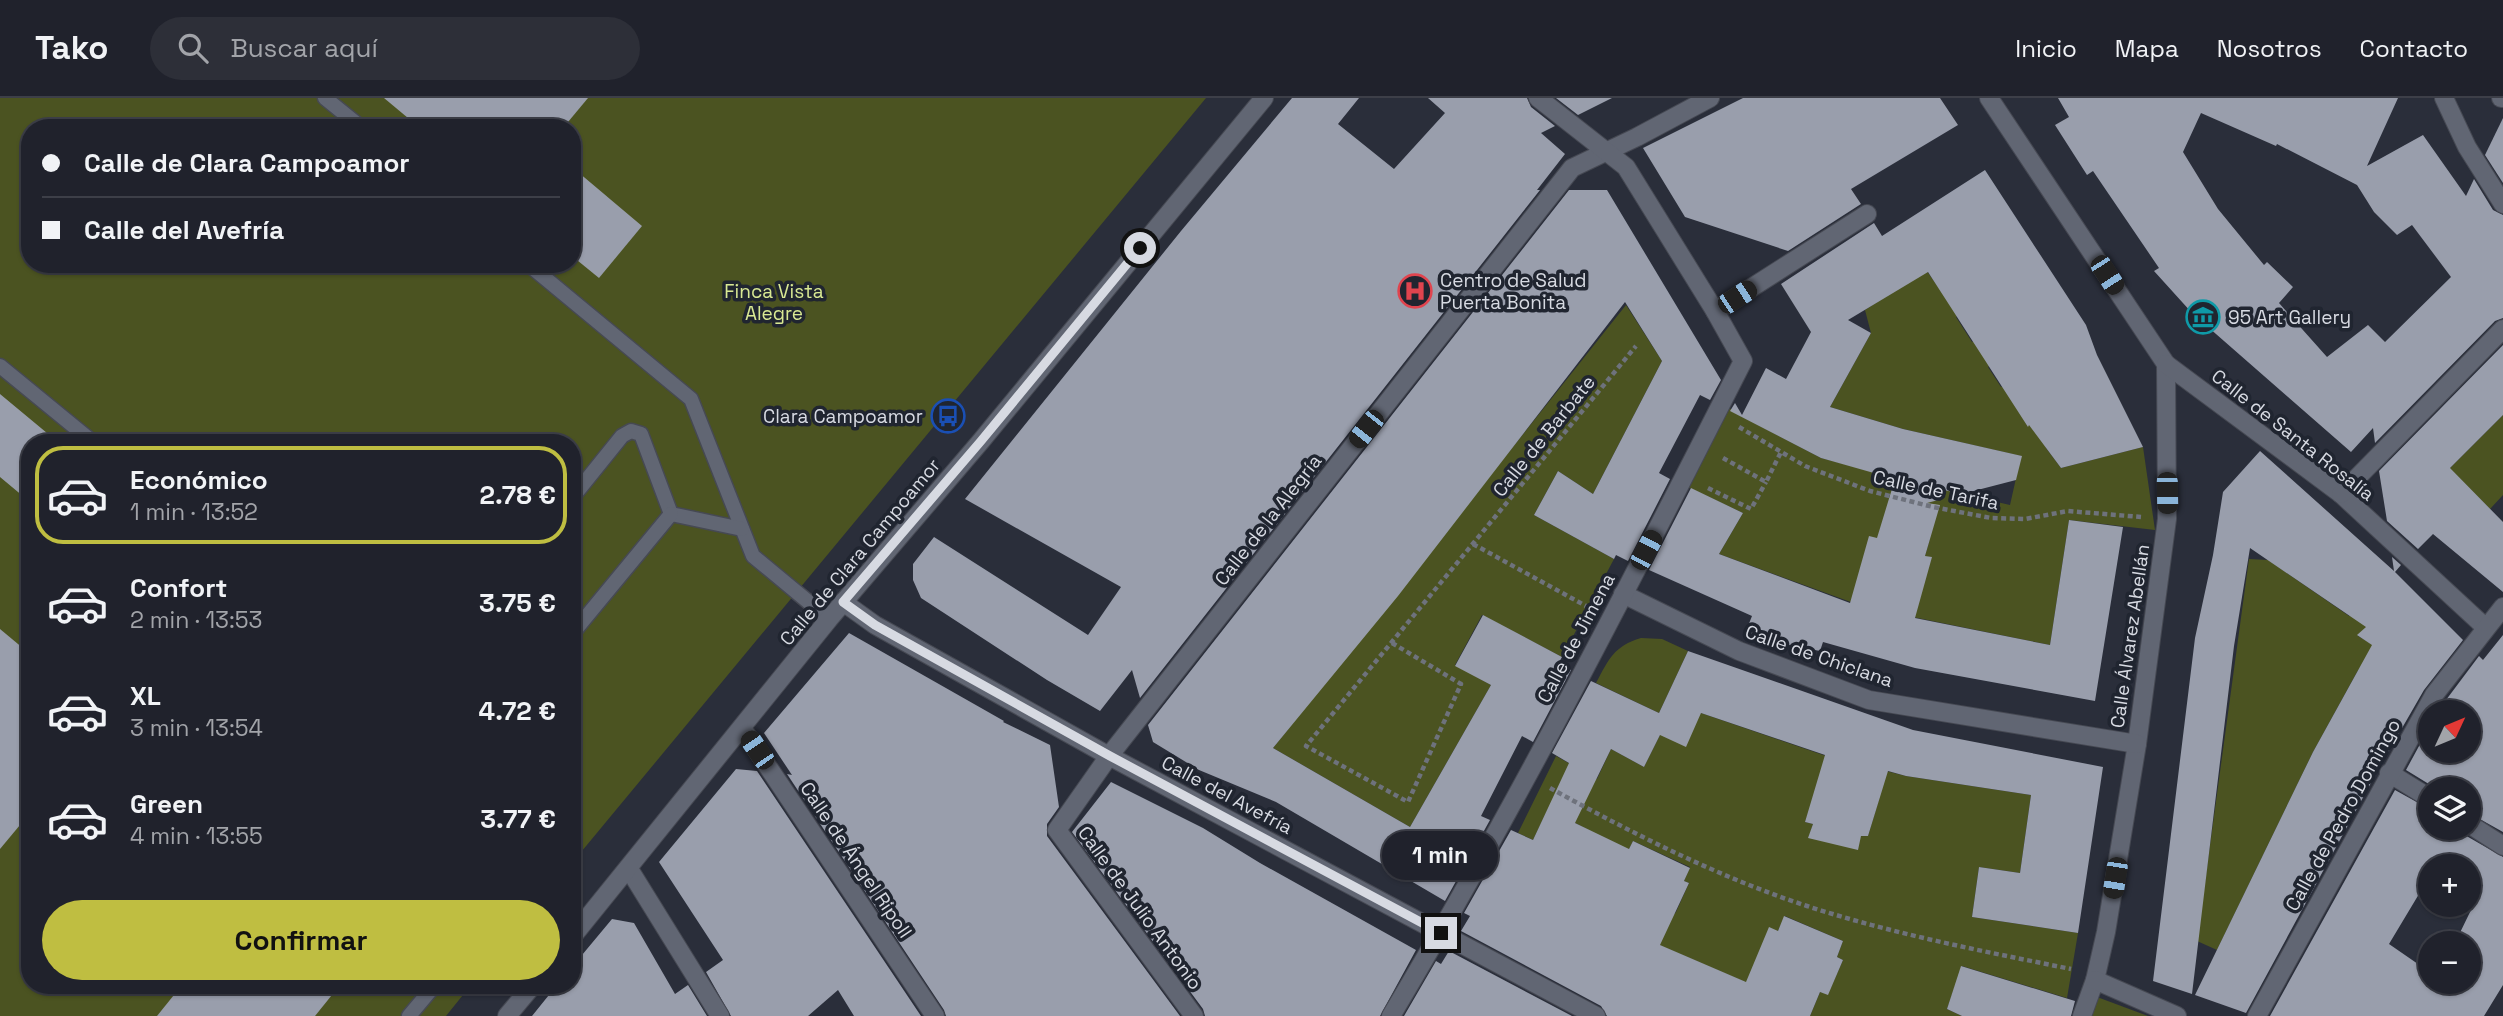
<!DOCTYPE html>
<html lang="es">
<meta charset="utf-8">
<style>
:root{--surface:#20222c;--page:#2d2f38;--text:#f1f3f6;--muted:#a2a4a9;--line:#3d3f48;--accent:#bfbe41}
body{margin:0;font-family:"Space Grotesk",sans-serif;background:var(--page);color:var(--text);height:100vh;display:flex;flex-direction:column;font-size:26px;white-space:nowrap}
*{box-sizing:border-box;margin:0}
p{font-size:23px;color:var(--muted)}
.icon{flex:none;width:38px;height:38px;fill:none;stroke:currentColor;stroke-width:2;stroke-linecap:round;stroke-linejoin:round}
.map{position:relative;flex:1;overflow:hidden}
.drawer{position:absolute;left:21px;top:336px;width:560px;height:560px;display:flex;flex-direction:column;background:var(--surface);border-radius:28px;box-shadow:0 2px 5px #0004,0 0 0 2px var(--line)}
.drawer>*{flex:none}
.banner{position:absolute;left:21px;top:21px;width:560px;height:154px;border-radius:28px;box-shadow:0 2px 5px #0004,0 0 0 2px var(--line);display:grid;align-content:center;height:154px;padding:0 21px;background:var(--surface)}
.needle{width:46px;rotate:46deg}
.buttons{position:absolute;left:2418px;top:602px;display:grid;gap:14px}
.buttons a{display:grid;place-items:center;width:63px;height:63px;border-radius:50%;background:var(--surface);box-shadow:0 2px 5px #0004,0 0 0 2px var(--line);font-size:35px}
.end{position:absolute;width:32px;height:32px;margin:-16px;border:9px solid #d7dae2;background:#111;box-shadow:0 0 0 4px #111}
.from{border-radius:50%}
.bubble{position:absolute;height:49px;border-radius:24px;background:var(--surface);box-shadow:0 2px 5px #0004,0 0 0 2px var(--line);font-size:23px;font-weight:800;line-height:49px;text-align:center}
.car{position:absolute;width:21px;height:42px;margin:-21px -10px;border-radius:9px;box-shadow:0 0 5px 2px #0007;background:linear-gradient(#222 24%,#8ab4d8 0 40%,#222 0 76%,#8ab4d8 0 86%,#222 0)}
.banner b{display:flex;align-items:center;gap:24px;height:66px;font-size:26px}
.banner b+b{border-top:2px solid var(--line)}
.banner i{width:18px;height:18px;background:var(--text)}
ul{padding:12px 0 0;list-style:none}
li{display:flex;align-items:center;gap:21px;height:98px;margin:0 14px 10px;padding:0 7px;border:4px solid transparent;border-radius:28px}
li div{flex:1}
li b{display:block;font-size:26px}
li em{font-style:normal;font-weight:800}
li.selected{border-color:var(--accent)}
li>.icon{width:63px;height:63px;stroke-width:1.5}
.cta{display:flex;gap:14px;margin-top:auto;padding:14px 21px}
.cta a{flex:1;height:80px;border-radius:42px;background:var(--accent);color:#111;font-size:28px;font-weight:800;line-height:80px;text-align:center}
header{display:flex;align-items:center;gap:42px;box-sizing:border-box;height:98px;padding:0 35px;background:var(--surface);border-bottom:2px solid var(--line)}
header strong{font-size:33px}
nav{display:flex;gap:38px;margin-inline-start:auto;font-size:24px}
.search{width:490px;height:63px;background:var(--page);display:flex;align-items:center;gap:18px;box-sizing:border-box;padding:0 24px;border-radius:38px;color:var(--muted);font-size:26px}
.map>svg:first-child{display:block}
</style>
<header>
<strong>Tako</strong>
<div class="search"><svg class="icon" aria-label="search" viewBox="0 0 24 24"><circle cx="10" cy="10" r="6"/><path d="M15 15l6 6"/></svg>Buscar aquí</div>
<nav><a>Inicio</a><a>Mapa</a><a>Nosotros</a><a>Contacto</a></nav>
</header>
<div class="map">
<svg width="2503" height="918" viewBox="0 0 2503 918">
<rect width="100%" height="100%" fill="#2a2e3a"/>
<g fill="#4b5321" fill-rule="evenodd">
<path d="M0,0H1206L572,765V345H30V887H471L446,918H0ZM30,30H572V166H30Z"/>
<path d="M1926,172L1942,194L1989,198L1956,219L1972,244L2003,224L2019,249L1988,269L2001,289L2036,267L2046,350L2061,370L2143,349L2155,432L2069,422L2050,547L1908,518L1930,440L1859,507L1719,456L1743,415L1681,386L1722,305L1741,318L1821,360L1932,389L2010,407L2021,358L1903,331L1830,309L1871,235L1865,212Z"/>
<path d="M1626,207L1662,263L1593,396L1558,373L1534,417L1614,461L1562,559L1482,517L1455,567L1491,587L1410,729L1273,650Z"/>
<path d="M2503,317V397L2490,411L2449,371Z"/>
<path d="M2249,461L2268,462L2349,518L2361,507L2374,521L2358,538L2375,548L2357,574L2313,654L2217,852L2197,843Z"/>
<path d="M1641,540L1662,541L1688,553L1659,615L1596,585C1609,561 1614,548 1641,540Z"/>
<path d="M1701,615L1829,659L1805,724L1813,726L1809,739L1868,738L1879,701L1878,671L1906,678L2031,697L2020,775L1979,769L1972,819L2078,835L2067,900L1962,868L1947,911L1962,918H1810L1820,894L1828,896L1843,862L1837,859L1843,843L1785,818L1752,887L1652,844L1676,814L1689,785L1684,783L1690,769L1633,743L1627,755L1583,729L1548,711L1533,742L1518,735L1556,658L1597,681L1611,651L1644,669L1660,637Z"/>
<path d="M2097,899L2148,918H2090Z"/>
</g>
<g fill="#999eac" fill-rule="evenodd">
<path d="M384,0H588L563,30H420Z"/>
<path d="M1292,0H1359L1338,26L1394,71L1445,15L1428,0H1527L1531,9L1555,28L1541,35L1565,56L1537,92H1540L1140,600L1132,572L1100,613L1047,582L921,500L913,482V466L934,439L1088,537L1121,489L965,401L1181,133Z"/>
<path d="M1556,0H1612L1578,17Z"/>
<path d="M1743,0H1940L1958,27L1851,91L1861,106L1788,153L1685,119L1643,50Z"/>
<path d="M2058,0H2398L2367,68L2423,37L2466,98L2474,81L2493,112L2503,117V220L2495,223L2375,345L2373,330L2351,354L2192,215L2154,173L2159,170L2093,73L2087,77L2055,27L2069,19ZM2201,15L2276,48L2277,46L2357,87L2374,114L2397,137L2412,127L2451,179L2385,244L2368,227L2327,259L2279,205L2293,189L2267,164L2264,167L2218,111L2183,54Z"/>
<path d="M2503,20V85L2485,57Z"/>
<path d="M572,69L642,128L599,180L572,158Z"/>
<path d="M1985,72L2086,227L2097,257L2143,349L2061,370L2029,327L2028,329L1928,174L1848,222L1871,235L1830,309L1903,331L2022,358L2016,382L1962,396L1944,392L1942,401L1927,405L1940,407L1925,458L1932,459L1915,520L2050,547L2069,422L2123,429L2095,603L1915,570L1823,544L1820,553L1744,538L1752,518L1649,472L1691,390L1743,415L1719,456L1850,505L1869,438L1877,440L1895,381L1821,360L1730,313L1735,305L1742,317L1766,270L1786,281L1811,234L1781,186L1874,125L1882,138Z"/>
<path d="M1569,92H1607L1721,282L1710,302L1700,297L1659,375L1670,381L1628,463L1616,457L1614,461L1534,417L1558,373L1593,396L1662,263L1625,204L1398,498L1273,650L1410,729L1491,587L1455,568L1483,517L1562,559L1558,566L1571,572L1533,644L1522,638L1481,718L1490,722L1445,803L1276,704L1199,672L1153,644L1148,627Z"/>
<path d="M2503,247V317L2450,370L2503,424V494L2433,436L2418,451L2387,423L2379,373Z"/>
<path d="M0,296L59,345H30V404L0,379Z"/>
<path d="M2260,353L2394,473L2392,459L2401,467L2395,474L2463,542L2424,592L2379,670L2246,915L2195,897L2313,654L2372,547L2357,537L2366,529L2250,450L2234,548L2192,896L2153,883L2195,540L2213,457L2223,394Z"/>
<path d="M0,531L30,556V715L0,751Z"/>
<path d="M849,535L1004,623L1003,624L1050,647L1059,709L1047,726V738L1180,918H946L944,912L787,676L792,677L764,635Z"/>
<path d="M2503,537V734L2469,715V691H2437L2406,672L2431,626V653H2469V614H2437L2479,558L2483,562Z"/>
<path d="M1688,553L1913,632L2103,669L2078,835L1972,819L1979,769L2020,775L2031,697L1906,678L1888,673L1868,738H1861L1858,752L1808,740L1813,726L1805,724L1825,657L1701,615L1686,649L1660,637L1644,669L1611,651L1575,725L1629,751L1633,743L1690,770L1684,783L1689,785L1660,847L1746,884L1769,829L1778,833L1784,818L1843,843L1837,859L1843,862L1828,897L1820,894L1810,918H1607L1601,908L1461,833L1470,818L1464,815L1511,732L1533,742L1569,665L1552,655L1591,583L1659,615Z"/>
<path d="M736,671L757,673L921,918H854L838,892L808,918H731L706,874L723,862L659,764Z"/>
<path d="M1111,684L1203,730L1260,765L1416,852L1380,918H1205L1203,911L1072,734Z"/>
<path d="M2395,692L2431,712V730H2458L2463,736L2503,759V887L2484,918H2270ZM2431,768H2469V807H2462L2471,812L2455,845H2469V884H2431V875L2389,846L2425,786L2431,789Z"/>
<path d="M612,821L634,825L675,896L688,887L707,918H532L557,887H572V869Z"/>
<path d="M1449,853L1572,918H1404L1436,863L1441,866Z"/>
<path d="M1961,868L2075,903L2071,918H1962L1947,911Z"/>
<path d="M182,887H340L315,918H157Z"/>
</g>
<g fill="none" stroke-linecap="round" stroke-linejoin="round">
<defs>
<g id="service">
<path d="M325,0L362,30"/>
<path d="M528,166L691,301L753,458L829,521"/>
<path d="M0,268L94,345"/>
<path d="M572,400L622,338L631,333L641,336L671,416"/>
<path d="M671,416L742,431"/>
<path d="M572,536L671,416"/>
<path d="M409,918L435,887"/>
</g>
<g id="minor">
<path d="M1989,0L2166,266L2167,421L2137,646L2106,834L2095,882L2082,918"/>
<path d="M2444,0L2467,49L2503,106"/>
<path d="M2501,0H2503"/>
<path d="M1715,213L1867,116"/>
<path d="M2166,266L2341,396L2485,529"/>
<path d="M2341,396L2503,231"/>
<path d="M1623,496L1739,553L1869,602L2137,646"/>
<path d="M843,504L875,527L1109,658L1596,918"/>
<path d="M742,630L935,918"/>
<path d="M2389,675L2431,701"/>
<path d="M2469,726L2503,748"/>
<path d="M629,771L720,918"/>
<path d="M572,839L829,521L981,343L1264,0"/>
<path d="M2095,882L2177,918"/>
<path d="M507,918L533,887"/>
<path d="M1194,918L1057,732L1109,658L1572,70L1637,39L1710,0"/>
<path d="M1391,918C1518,705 1631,484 1743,263L1715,213L1626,69L1538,0"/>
<path d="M2257,918L2434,597L2503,509"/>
</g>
</defs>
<use href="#service" stroke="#464953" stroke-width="17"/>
<use href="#minor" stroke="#464953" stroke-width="20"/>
<g stroke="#6e727c" stroke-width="4.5" stroke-dasharray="5 3.5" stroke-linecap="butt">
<path d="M1739,329L1805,368L1870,393L1933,409L1991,420L2025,421L2068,413L2141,419"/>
<path d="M1723,360L1766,384L1781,354"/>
<path d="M1708,390L1751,411L1766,384"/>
<path d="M1473,446L1586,508"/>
<path d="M1392,545L1461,586L1408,704L1306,648L1636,248"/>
<path d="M1550,690C1632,735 1718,779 1807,808C1893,836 1982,853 2071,871"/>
</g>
<use href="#service" stroke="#616673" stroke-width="14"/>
<use href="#minor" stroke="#616673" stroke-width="18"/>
</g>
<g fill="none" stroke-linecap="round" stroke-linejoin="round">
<path stroke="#d7dae2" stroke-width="9" d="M1140,150L981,343L843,504L875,527L1110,658L1441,835"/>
</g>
<defs>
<symbol id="hospital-ring" viewBox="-11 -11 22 22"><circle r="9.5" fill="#202530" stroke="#e0444e" stroke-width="1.5"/><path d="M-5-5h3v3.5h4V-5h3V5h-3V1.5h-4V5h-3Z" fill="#e0444e"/></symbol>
<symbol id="museum-ring" viewBox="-11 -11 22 22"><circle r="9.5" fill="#202530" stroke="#0f9aa8" stroke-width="1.5"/><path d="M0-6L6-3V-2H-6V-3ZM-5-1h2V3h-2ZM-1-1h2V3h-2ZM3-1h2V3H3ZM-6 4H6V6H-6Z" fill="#0f9aa8"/></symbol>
<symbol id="bus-ring" viewBox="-11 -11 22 22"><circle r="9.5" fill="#202530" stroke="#1a4fb4" stroke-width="1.5"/><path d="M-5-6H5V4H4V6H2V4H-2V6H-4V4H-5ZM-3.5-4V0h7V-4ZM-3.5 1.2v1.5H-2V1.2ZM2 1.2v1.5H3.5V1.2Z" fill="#1a4fb4"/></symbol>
</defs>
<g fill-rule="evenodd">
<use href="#hospital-ring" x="1396" y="174" width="38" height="38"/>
<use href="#museum-ring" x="2184" y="200" width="38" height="38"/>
<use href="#bus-ring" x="929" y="299" width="38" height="38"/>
</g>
<g text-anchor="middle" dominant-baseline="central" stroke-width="7" stroke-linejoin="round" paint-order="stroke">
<g font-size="19" fill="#d7dae2" stroke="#202530" text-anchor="start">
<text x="1440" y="182">Centro de Salud<tspan x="1440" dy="22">Puerta Bonita</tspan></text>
<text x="2228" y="219">95 Art Gallery</text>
<text x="923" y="318" text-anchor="end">Clara Campoamor</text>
</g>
<g font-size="19" fill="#d9e993" stroke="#202530">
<text x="774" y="193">Finca Vista<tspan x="774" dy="22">Alegre</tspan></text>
</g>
<g font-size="19" fill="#d7dae2" stroke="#202530">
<text transform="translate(2293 337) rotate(38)">Calle de Santa Rosalía</text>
<text transform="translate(1544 338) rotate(-51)">Calle de Barbate</text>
<text transform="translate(1936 392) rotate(12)">Calle de Tarifa</text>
<text transform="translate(1268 422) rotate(-52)">Calle de la Alegría</text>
<text transform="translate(860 454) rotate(-50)">Calle de Clara Campoamor</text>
<text transform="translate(2130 538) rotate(-82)">Calle Álvarez Abellán</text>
<text transform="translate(1576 540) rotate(-62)">Calle de Jimena</text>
<text transform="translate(1819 558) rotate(19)">Calle de Chiclana</text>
<text transform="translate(1227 697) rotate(28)">Calle del Avefría</text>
<text transform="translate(2343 717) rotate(-61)">Calle de Pedro Domingo</text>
<text transform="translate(856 762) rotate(56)">Calle de Ángel Ripoll</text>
<text transform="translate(1140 810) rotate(54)">Calle de Julio Antonio</text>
</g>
</g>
</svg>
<div class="buttons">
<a><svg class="needle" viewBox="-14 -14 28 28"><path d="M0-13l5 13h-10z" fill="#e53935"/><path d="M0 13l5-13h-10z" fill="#a2a4a9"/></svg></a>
<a><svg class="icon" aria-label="layers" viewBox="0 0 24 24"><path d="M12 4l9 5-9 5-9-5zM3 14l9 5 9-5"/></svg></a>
<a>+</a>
<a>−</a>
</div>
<i class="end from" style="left:1140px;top:150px"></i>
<i class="end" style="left:1441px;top:835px"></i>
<div class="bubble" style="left:1382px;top:733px;width:116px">1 min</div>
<i class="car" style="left:2107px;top:177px;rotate:147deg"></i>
<i class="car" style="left:1737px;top:199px;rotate:57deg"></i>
<i class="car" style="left:1366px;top:331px;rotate:218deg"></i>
<i class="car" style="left:2167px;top:395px;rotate:179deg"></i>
<i class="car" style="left:1646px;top:452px;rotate:28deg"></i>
<i class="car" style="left:757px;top:652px;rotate:326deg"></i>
<i class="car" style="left:2115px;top:780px;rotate:189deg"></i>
<div class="banner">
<b><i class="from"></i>Calle de Clara Campoamor</b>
<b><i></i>Calle del Avefría</b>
</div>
<section class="drawer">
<ul>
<li class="selected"><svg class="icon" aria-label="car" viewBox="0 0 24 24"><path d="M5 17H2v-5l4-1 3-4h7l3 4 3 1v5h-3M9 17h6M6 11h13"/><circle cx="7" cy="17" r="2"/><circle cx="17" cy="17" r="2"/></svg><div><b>Económico</b><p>1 min · 13:52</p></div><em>2.78 €</em></li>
<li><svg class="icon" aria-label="car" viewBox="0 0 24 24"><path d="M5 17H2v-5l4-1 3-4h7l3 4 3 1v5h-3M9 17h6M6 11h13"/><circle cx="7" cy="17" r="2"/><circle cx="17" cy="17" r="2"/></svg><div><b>Confort</b><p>2 min · 13:53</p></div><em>3.75 €</em></li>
<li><svg class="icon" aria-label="car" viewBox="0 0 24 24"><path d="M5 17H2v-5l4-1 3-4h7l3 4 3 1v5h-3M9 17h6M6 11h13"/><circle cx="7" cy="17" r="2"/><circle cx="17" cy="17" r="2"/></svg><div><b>XL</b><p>3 min · 13:54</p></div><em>4.72 €</em></li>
<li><svg class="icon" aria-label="car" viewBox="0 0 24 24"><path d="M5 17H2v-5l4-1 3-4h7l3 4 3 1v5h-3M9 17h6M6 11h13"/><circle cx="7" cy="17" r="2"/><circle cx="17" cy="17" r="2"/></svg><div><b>Green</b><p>4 min · 13:55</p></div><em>3.77 €</em></li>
</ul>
<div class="cta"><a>Confirmar</a></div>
</section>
</div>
